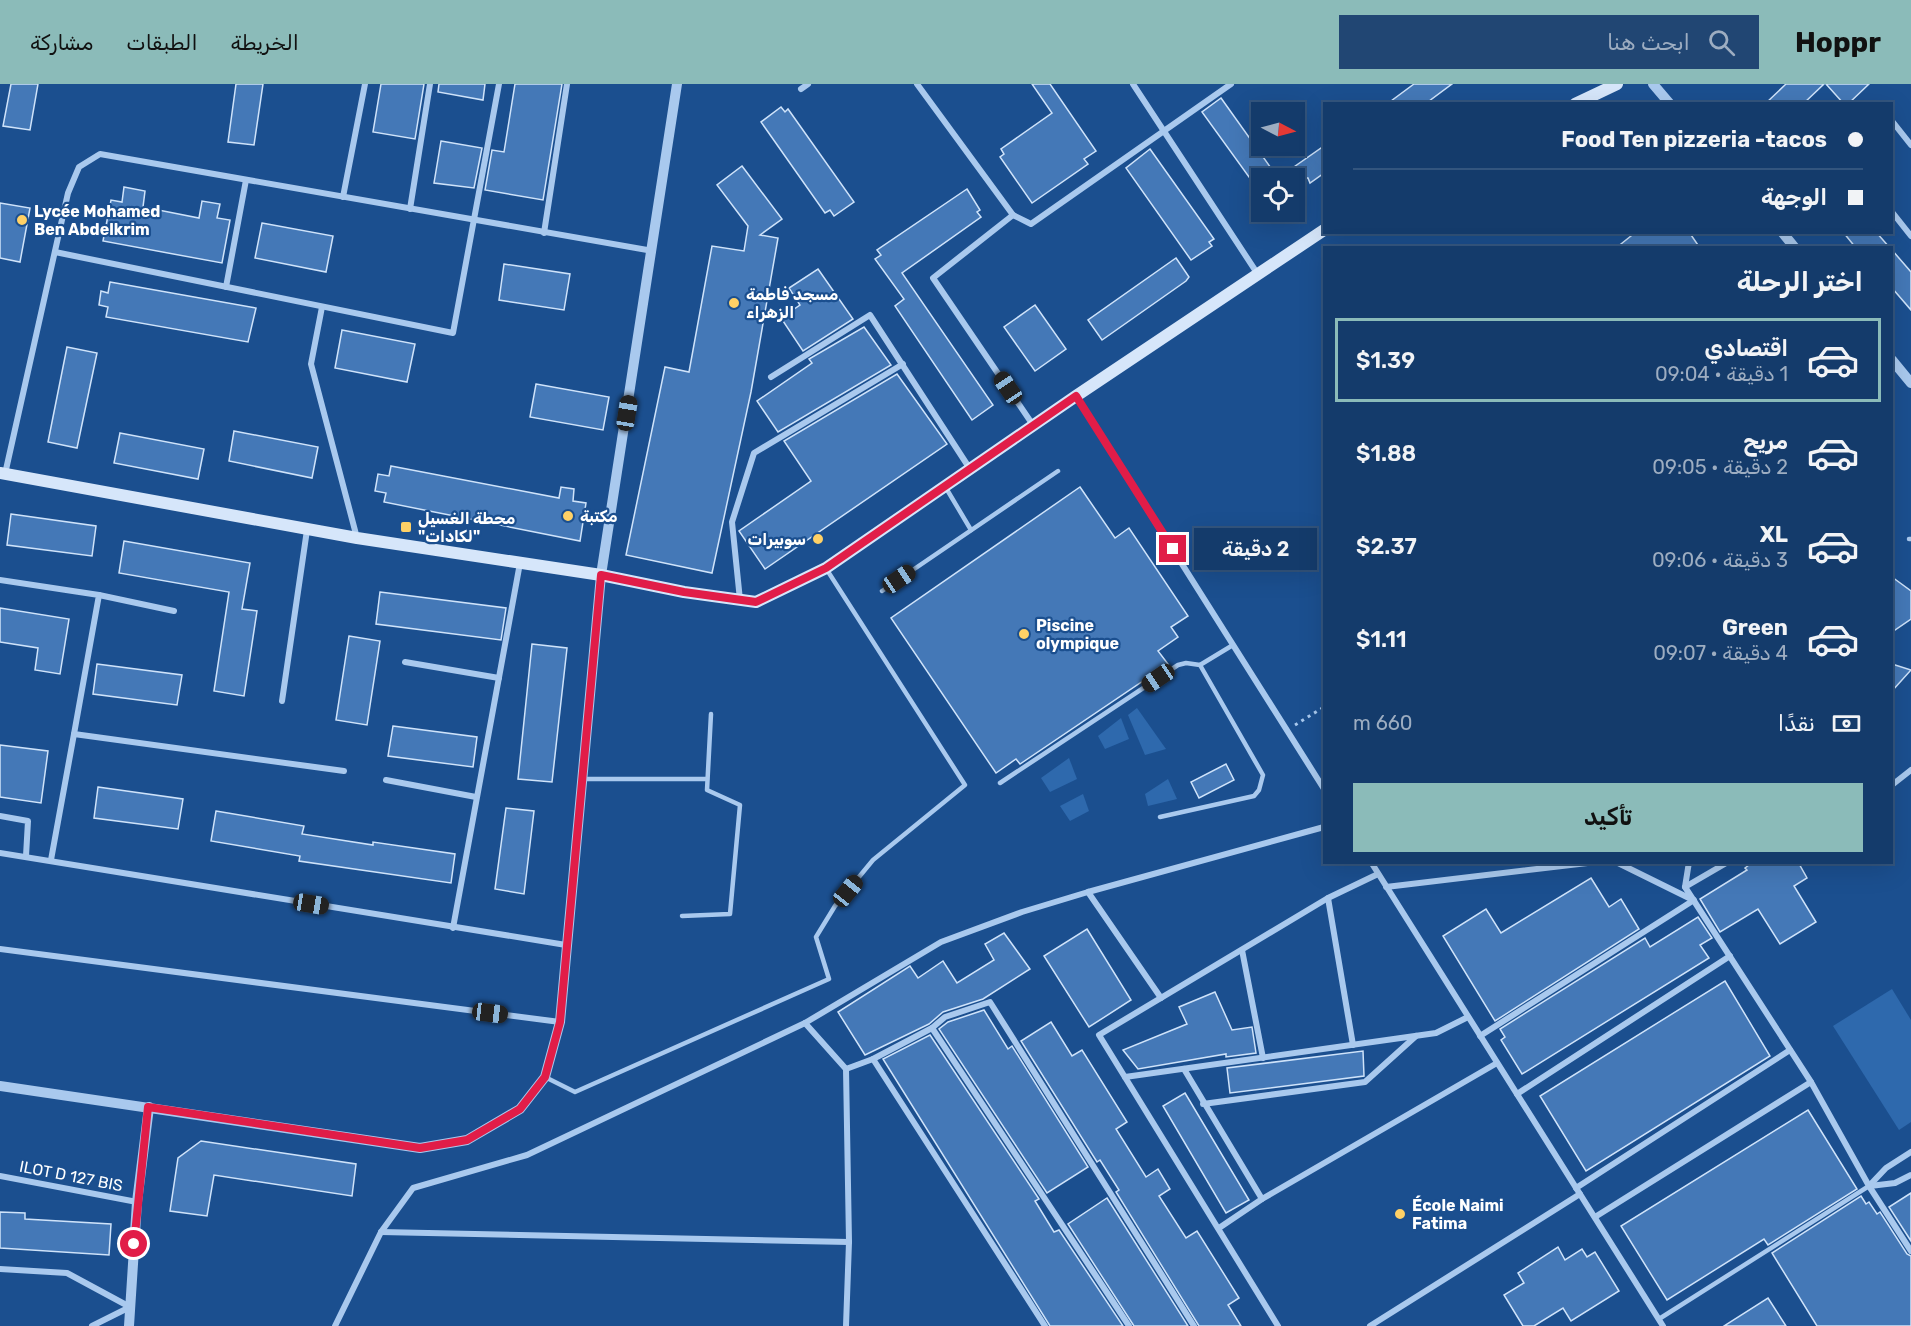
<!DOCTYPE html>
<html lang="ar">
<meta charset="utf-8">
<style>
:root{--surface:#143b6b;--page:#214673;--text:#f1f3f6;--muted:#9dadc1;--line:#33557e;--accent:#8bbbb9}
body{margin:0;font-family:Rubik,"Noto Naskh Arabic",sans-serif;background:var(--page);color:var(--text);direction:rtl;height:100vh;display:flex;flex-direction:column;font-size:22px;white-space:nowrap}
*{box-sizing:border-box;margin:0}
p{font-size:20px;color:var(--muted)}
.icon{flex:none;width:33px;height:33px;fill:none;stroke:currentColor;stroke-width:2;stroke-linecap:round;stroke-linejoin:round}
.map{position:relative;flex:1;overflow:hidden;direction:ltr}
.sheet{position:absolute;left:1323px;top:162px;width:570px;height:618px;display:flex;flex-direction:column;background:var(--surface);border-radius:0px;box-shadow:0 6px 24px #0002,0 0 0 2px var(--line);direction:rtl}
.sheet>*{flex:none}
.guide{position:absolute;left:1323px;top:18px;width:570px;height:132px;border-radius:0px;box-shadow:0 6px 24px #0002,0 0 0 2px var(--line);direction:rtl;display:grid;align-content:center;height:132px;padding:0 30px;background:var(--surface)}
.needle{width:39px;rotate:96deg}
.tools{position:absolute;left:1251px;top:18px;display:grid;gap:12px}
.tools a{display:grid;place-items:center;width:54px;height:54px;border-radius:0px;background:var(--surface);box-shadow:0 6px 24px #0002,0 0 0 2px var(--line);font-size:30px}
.end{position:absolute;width:27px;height:27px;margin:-14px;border:8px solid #e11d48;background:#fff;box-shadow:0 0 0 3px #fff}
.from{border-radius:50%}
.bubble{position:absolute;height:42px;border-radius:0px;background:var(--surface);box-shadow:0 6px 24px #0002,0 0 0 2px var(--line);font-size:20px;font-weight:600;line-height:42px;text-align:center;direction:rtl}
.car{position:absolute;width:18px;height:36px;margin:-18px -9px;border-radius:8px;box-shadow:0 0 4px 2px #0007;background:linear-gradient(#222 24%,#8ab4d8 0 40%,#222 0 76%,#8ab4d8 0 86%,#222 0)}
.guide b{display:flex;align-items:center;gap:21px;height:57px;font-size:22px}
.guide b+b{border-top:2px solid var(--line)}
.guide i{width:15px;height:15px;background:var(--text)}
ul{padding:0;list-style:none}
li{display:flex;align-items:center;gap:18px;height:84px;margin:0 12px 9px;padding:0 18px;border:3px solid transparent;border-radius:0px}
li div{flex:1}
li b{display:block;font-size:22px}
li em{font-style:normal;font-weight:600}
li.selected{border-color:var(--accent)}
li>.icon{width:54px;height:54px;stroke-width:1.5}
h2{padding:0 30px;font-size:27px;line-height:72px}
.pay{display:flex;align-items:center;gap:15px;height:66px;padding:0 30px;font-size:22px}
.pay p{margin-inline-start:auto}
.action{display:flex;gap:12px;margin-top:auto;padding:12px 30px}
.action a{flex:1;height:69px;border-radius:0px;background:var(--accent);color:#111;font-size:24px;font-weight:600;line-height:69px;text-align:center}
header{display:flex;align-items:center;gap:36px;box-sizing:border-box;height:84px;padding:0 30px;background:var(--accent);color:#111}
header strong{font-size:28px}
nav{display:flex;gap:33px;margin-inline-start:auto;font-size:21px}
.search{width:420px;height:54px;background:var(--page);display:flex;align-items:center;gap:15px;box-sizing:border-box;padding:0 21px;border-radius:0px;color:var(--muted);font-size:22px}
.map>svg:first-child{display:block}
</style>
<header>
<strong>Hoppr</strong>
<div class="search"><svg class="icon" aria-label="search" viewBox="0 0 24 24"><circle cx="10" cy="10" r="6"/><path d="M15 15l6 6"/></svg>ابحث هنا</div>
<nav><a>الخريطة</a><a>الطبقات</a><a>مشاركة</a></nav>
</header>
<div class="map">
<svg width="1911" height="1242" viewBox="0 0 1911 1242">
<rect width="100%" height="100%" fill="#1b4f8f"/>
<g fill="#2e69ad">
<path d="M1137,624L1166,665L1145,671L1128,631Z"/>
<path d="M1121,634L1129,655L1105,665L1098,652Z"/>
<path d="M1069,674L1077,695L1050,708L1041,694Z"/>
<path d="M1168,695L1177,715L1148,722L1145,710Z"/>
<path d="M1083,710L1089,727L1070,737L1060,722Z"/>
<path d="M1892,905L1911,936V1038L1899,1046L1833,942Z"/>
</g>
<g fill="#4478b7" stroke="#cfe3fa" stroke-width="1.5">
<path d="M11,0H38L30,46L3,42Z"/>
<path d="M236,0H263L254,61L228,58Z"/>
<path d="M381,0H424L415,55L373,48Z"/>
<path d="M439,0H485L483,16L438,8Z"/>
<path d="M515,0H562L543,116L485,106L492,66L504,68Z"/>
<path d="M1032,0H1050L1096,67L1084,75L1088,80L1032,119L1000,73L1004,70L1001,65L1052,29Z"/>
<path d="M1414,0H1452L1425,20H1387Z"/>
<path d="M1786,0H1824L1803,20H1765Z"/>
<path d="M1826,0H1869L1848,20H1844Z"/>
<path d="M1221,14L1278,94L1324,62V89L1310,99L1308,94H1262V111L1202,28Z"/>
<path d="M781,23L785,28L788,25L854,118L834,132L830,126L825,129L761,38Z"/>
<path d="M441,57L482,64L474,104L434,99Z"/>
<path d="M1150,65L1214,155L1209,158L1212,162L1191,176L1126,84Z"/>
<path d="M742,82L782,135L760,151L778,154L751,308L712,489L626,471L665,283L689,288L712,162L744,167L748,142L717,101Z"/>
<path d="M124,103L145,107L143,123L199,134L202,117L220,120L217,134L230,136L222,179L103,157L111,116L122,118Z"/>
<path d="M967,105L980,126L977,128L981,133L902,189L993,321L972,336L895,222L904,215L875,175L881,171L877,166Z"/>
<path d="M0,119L30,124L20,178L0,174Z"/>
<path d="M262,139L333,152L326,188L255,174Z"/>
<path d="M1636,148H1689L1700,164H1616Z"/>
<path d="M1843,148H1876L1890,164H1856Z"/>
<path d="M1892,166L1911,188V226L1892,204Z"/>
<path d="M1176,174L1189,193L1186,197L1102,256L1088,236Z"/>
<path d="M504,180L570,190L564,226L499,216Z"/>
<path d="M818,185L853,235L803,267L781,234L800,221L789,204Z"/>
<path d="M110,198L256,224L248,258L106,233L108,223L99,221L101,207L108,209Z"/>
<path d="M1035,221L1066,265L1035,287L1004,243Z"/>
<path d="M864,243L891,281L778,348L757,317L812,279L809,275Z"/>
<path d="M342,246L415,260L407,298L335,284Z"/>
<path d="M67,263L97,269L77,364L48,358Z"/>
<path d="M897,290L947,360L765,485L739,447L811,397L784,357Z"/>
<path d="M536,300L609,313L603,346L530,333Z"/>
<path d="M234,347L318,363L312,394L229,377Z"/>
<path d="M120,349L204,365L198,395L114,379Z"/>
<path d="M391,382L559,414L561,403L574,405L573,417L586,419L580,457L384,418L386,409L375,407L378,390L389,392Z"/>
<path d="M1080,403L1115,454L1129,444L1188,532L1171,543L1178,553L1158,567L1168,580L1020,680L1016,675L996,689L891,534Z"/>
<path d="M11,430L96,442L92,472L7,461Z"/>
<path d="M124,457L250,479L242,525L257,527L244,612L214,607L229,508L119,489Z"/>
<path d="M1892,493L1911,507V535L1892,548Z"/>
<path d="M380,508L506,524L501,556L376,540Z"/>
<path d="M0,524L69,535L60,590L35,586L38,564L0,558Z"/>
<path d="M349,552L380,557L367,641L336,636Z"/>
<path d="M532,560L567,564L552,698L518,695Z"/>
<path d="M97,580L182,591L177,621L93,610Z"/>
<path d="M1892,580L1911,586L1892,607Z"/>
<path d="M393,642L477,653L473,683L388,672Z"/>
<path d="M0,661L48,667L41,719L0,713Z"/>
<path d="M1226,680L1234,696L1199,714L1191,698Z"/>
<path d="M98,703L183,715L178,745L94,734Z"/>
<path d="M506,724L534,727L524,810L495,805Z"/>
<path d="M216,727L304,742L302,750L373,761V758L455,770L451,799L299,777L300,772L211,757Z"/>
<path d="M1753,778H1798L1807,794L1794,802L1816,838L1780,860L1758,825L1720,848L1700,815L1747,786L1745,784Z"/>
<path d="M1591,794L1609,823L1621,815L1639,845L1495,937L1443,852L1486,825L1501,849Z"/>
<path d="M1698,833L1712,854L1700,861L1709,874L1522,990L1501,956L1505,953L1500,945L1645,854L1650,863Z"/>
<path d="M1087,845L1131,916L1089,943L1044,872Z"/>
<path d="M1004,849L1030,885L983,915L943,928L929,940L865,971L838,928L910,882L918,894L943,877L957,899L994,876L985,860Z"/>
<path d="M1725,897L1770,972L1586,1087L1540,1012Z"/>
<path d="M1215,908L1232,946L1252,943L1256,969L1226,973V970L1138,985L1123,966L1187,940L1179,923Z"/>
<path d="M984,926L1008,965L1012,962L1088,1083L1047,1109L939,945L948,938Z"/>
<path d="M1051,938L1072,972L1082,966L1127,1038L1116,1045L1146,1093L1158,1085L1170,1105L1159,1112L1186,1154L1197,1147L1239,1214L1228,1221L1241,1242H1199L1116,1108L1119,1106L1100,1076L1097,1078L1021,957Z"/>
<path d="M930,951L1039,1115L1035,1117L1054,1148L1059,1146L1123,1242H1050L883,975Z"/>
<path d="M1363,967L1364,992L1230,1009L1227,984Z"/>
<path d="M1185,1009L1249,1116L1226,1129L1163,1022Z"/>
<path d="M1808,1026L1857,1105L1768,1161L1764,1155L1667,1216L1621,1142Z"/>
<path d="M201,1057L356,1080L352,1112L214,1091L207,1132L170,1127L178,1074Z"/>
<path d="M1911,1109V1157L1889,1123Z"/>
<path d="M1861,1112L1866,1120L1869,1118L1877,1130L1880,1128L1907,1170L1911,1172V1242H1817L1772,1169Z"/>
<path d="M1107,1114L1188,1242H1134L1068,1140Z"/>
<path d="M0,1128L25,1129V1135L111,1140L109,1171L0,1164Z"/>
<path d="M1558,1163L1565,1176L1582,1165L1587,1173L1595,1168L1619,1207L1571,1237L1563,1224L1534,1242H1523L1504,1211L1524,1199L1518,1189Z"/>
<path d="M1768,1214L1786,1242H1724Z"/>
</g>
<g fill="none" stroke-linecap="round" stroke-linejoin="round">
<path stroke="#a9c9ee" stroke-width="3" stroke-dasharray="3 4.5" stroke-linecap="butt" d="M1295,641L1324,623"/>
<g stroke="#a9c9ee" stroke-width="4.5">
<path d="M946,404L971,446"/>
<path d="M1909,455H1911"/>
<path d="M882,507L1058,387"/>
<path d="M1200,581L1233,561"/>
<path d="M584,695H707"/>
<path d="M1000,699L1178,581L1186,579L1200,581L1263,691L1259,706L1254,712L1160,733"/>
<path d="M682,832L730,830L740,721L707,706L711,630"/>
<path d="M545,993L575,1008L829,895L816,853L835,822L873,776L965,701L827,486"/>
<path d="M1659,1235L1869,1102"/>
</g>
<g stroke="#a9c9ee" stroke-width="6">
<path d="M917,0L1013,131L933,194L1033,341"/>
<path d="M1133,0L1257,189"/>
<path d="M801,5L808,0"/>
<path d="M1875,20H1877"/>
<path d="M1892,37L1911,61"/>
<path d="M343,113L365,0"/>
<path d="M410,125L430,0"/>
<path d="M1892,128L1911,152"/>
<path d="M1013,131L1031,140L1231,0"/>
<path d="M544,149L567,0"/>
<path d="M55,168L453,249L499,0"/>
<path d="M226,203L246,96"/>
<path d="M322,223L311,280L357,454"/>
<path d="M771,293L870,231L970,385"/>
<path d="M1076,312L1324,705"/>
<path d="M5,390L68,109L79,83L100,70L653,167"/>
<path d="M0,496L99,511L74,650L344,687"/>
<path d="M99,511L174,527"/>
<path d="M740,516L732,438L754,369L903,280"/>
<path d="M405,578L499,594"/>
<path d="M282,617L307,446"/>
<path d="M386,696L476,713"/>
<path d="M1892,701L1911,686"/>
<path d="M0,732L28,737L26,772"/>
<path d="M0,769L566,861"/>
<path d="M51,776L74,650"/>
<path d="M1371,778L1663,1242"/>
<path d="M1616,778L1693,816"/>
<path d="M1689,778L1685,803L1811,998L1869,1102L1911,1167"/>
<path d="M1386,803L1596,778"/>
<path d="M1685,803L1728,778"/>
<path d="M1088,808L1161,914"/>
<path d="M1328,814L1353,961"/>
<path d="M453,844L520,479"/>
<path d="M0,865L560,938"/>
<path d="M1242,866L1263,974"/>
<path d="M805,939L846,985L873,975L1045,1242"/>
<path d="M932,944L1129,1242"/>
<path d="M1480,952L1694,816"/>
<path d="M873,975L932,944L945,933L990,918L1194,1242"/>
<path d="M846,985L849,1158L846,1242"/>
<path d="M1184,985L1262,1115L1219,1144"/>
<path d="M1125,993L1436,949L1468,933"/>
<path d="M1517,1010L1730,872"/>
<path d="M1203,1020L1365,998L1416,952"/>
<path d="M0,1092L137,1118"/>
<path d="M1869,1102L1886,1084L1911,1068"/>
<path d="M1870,1102L1895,1099L1911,1091"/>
<path d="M1576,1104L1790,966"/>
<path d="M1262,1115L1497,979"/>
<path d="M1595,1133L1811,998"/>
<path d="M381,1148L849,1158"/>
<path d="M0,1185L67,1189L130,1223"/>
<path d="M92,1242L130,1223"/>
<path d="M335,1242L381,1148L413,1104L527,1071L805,939L941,858L1022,828L1088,808L1324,743"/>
<path d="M1278,1242L1099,951L1328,814L1378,790"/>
<path d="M1370,1242L1580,1110"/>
</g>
<g stroke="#a9c9ee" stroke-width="10">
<path d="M1653,0L1670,20"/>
<path d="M1782,148L1795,164"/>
<path d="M1892,276L1911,299"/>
<path d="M0,1002L420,1064L467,1056L520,1025L545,993L560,938L601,491L677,0"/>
<path d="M129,1242L137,1118L149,1023"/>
</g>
<g stroke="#d6e6fa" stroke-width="12">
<path d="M1575,20L1617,0"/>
<path d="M0,389L357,454L601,491L684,508L756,518L826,484L1076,312L1324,146"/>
</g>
</g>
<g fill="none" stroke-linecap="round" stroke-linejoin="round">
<path stroke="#e11d48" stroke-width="8" d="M134,1160L148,1023L420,1064L467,1056L520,1025L545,993L560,938L601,491L684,508L756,518L826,484L1076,312L1173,465"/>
</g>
<g fill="#ffd166" stroke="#1b4f8f" stroke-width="2">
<circle cx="22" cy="136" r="6"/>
<circle cx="734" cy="219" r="6"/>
<circle cx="568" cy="432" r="6"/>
<rect x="400" y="437" width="12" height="12" rx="3"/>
<circle cx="818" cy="455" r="6"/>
<circle cx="1024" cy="550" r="6"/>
<circle cx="1400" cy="1130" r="6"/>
</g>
<g text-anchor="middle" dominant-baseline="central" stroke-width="4.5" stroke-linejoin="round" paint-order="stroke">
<g font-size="16" font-weight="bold" fill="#fff" stroke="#1b4f8f" text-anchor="start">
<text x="34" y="127">Lycée Mohamed<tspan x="34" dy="18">Ben Abdelkrim</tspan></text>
<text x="746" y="210">مسجد فاطمة<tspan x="746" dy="18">الزهراء</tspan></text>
<text x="580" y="432">مكتبة</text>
<text x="418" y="434">محطة الغسيل<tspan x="418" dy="18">"لكادات"</tspan></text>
<text x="806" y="455" text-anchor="end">سوبيرات</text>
<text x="1036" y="541">Piscine<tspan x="1036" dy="18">olympique</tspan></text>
<text x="1412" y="1121">École Naimi<tspan x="1412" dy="18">Fatima</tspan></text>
</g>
<g font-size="16" fill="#fff" stroke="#1b4f8f">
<text transform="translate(71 1092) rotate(11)">ILOT D 127 BIS</text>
</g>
</g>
</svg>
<div class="tools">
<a><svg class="needle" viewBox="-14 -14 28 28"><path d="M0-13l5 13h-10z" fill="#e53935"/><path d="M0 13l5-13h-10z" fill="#9dadc1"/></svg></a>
<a><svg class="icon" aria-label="locate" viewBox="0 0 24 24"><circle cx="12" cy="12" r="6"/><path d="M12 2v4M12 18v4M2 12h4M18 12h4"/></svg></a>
</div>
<i class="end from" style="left:134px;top:1160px"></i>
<i class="end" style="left:1173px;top:465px"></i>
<div class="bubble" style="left:1194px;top:444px;width:123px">2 دقيقة</div>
<i class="car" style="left:1008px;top:304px;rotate:326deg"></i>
<i class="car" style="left:627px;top:329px;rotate:9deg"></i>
<i class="car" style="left:899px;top:495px;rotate:56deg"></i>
<i class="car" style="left:1158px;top:594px;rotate:236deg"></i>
<i class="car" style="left:848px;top:807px;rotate:39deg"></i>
<i class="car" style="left:311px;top:820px;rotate:99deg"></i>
<i class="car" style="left:490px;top:929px;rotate:97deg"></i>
<div class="guide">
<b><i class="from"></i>Food Ten pizzeria -tacos</b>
<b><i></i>الوجهة</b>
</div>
<section class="sheet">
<h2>اختر الرحلة</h2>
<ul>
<li class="selected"><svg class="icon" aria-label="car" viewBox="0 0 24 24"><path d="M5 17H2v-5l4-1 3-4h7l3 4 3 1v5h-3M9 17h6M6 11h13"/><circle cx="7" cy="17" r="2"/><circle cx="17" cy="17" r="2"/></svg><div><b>اقتصادي</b><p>1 دقيقة · 09:04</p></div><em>$1.39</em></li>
<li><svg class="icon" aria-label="car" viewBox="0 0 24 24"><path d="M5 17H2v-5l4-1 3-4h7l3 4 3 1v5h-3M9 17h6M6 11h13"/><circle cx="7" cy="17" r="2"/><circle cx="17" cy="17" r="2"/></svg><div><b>مريح</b><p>2 دقيقة · 09:05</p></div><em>$1.88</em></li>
<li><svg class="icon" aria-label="car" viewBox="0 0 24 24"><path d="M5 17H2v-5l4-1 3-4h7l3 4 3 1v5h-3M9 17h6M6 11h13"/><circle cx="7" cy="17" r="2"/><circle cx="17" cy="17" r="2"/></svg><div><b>XL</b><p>3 دقيقة · 09:06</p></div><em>$2.37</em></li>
<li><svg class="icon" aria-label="car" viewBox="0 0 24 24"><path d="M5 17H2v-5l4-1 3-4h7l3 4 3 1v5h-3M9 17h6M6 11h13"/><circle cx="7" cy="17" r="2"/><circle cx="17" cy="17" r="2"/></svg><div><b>Green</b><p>4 دقيقة · 09:07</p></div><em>$1.11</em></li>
</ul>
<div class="pay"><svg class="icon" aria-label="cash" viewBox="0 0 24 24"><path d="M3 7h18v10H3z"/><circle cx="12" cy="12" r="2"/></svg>نقدًا<p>660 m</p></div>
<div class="action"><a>تأكيد</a></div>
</section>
</div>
